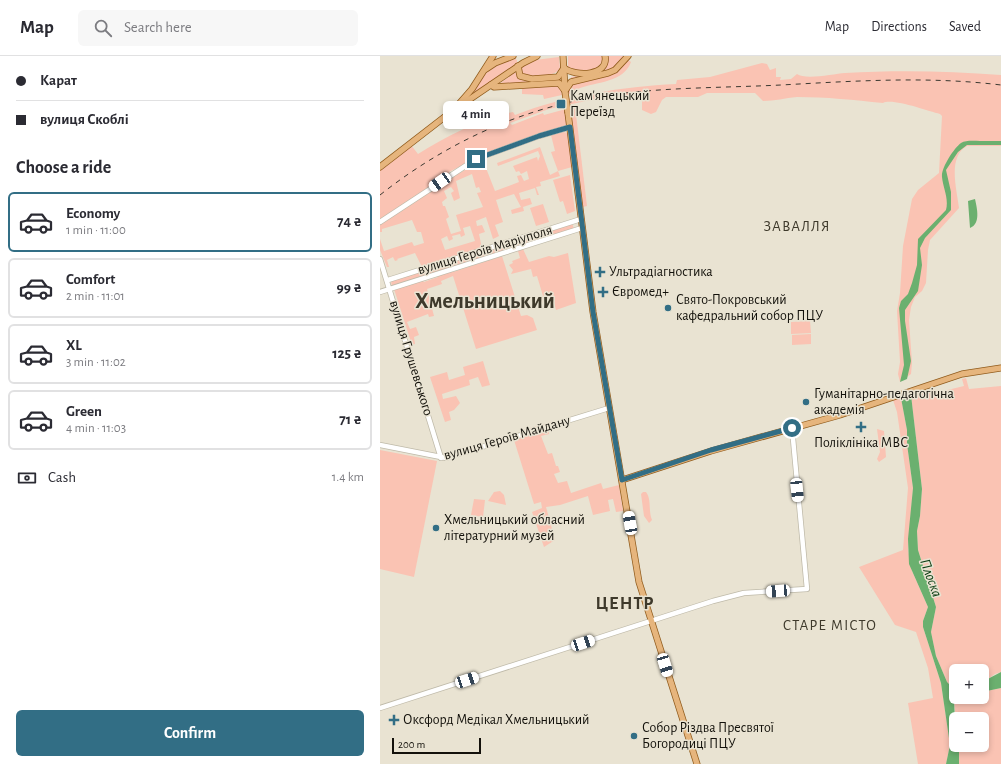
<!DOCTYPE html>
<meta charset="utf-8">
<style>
:root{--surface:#fff;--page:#f7f7f7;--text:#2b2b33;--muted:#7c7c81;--line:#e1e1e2;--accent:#326e85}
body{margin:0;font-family:"Alegreya Sans",sans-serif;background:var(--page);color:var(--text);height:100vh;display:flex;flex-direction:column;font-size:15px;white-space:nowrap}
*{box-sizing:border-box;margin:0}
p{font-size:13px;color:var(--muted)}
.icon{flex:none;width:22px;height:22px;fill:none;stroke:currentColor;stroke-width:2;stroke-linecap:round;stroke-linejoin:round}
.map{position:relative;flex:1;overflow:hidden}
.sheet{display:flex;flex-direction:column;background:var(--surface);width:380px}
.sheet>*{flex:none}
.hud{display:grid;align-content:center;height:88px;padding:0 16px;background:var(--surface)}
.buttons{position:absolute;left:569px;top:608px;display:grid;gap:8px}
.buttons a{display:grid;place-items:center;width:40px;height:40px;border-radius:6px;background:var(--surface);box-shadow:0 2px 6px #0003;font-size:20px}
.scale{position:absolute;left:12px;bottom:10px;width:89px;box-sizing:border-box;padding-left:4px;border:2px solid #13110b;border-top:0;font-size:11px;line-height:14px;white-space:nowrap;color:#13110b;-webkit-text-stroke:3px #e9e3d2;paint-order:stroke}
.end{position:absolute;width:18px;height:18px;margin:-9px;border:5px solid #326e85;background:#fff;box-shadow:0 0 0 2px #fff}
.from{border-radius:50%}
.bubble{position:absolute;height:28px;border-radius:6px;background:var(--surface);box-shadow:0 2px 6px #0003;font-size:13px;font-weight:700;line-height:28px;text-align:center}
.car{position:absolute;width:12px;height:24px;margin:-12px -6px;border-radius:5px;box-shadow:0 0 3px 1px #0007;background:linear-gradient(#fff 24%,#345 0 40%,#fff 0 76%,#345 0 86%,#fff 0)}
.hud b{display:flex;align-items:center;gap:14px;height:38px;font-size:15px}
.hud b+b{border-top:1px solid var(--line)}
.hud i{width:10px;height:10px;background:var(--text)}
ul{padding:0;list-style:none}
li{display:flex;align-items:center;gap:12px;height:60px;margin:0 8px 6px;padding:0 8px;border:2px solid var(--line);border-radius:6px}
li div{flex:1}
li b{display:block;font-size:15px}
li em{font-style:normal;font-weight:700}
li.current{border-color:var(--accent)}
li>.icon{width:36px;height:36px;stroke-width:1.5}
h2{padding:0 16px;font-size:18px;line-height:48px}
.pay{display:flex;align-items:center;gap:10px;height:44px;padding:0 16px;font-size:15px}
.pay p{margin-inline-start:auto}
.button{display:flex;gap:8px;margin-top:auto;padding:8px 16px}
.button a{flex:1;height:46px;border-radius:6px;background:var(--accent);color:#fff;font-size:16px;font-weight:700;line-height:46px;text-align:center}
header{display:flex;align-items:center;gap:24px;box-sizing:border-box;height:56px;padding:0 20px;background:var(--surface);border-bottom:1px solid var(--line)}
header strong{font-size:19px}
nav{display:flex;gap:22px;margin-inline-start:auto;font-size:14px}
.search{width:280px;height:36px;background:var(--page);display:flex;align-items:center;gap:10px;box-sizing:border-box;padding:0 14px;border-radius:6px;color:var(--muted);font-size:15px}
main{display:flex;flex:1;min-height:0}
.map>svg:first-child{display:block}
</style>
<header>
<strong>Map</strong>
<div class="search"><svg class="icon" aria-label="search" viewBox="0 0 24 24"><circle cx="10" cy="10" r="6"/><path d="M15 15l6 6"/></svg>Search here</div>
<nav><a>Map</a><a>Directions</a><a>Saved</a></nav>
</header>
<main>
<section class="sheet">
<div class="hud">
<b><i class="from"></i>Карат</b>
<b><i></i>вулиця Скоблі</b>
</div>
<h2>Choose a ride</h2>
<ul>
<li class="current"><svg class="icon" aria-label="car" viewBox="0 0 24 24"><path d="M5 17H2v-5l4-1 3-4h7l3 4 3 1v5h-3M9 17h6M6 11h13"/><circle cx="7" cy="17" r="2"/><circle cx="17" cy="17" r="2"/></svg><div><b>Economy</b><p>1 min · 11:00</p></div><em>74 ₴</em></li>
<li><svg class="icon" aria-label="car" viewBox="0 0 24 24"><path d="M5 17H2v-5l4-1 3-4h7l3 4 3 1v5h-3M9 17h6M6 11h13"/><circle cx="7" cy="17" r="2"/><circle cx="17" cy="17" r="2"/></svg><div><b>Comfort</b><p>2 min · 11:01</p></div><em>99 ₴</em></li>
<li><svg class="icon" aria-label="car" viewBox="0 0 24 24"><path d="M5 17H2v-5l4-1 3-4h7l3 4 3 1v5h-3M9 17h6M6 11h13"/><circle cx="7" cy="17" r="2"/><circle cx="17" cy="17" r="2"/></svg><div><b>XL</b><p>3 min · 11:02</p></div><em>125 ₴</em></li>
<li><svg class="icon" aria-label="car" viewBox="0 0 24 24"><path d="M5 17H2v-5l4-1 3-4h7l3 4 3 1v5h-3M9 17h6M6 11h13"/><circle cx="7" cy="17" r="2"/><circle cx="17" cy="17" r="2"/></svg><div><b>Green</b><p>4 min · 11:03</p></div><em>71 ₴</em></li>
</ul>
<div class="pay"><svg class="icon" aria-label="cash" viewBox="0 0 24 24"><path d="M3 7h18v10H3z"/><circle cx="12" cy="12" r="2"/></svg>Cash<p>1.4 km</p></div>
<div class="button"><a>Confirm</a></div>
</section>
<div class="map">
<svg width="621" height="708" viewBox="0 0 621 708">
<rect width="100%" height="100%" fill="#e9e3d2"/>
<g fill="#fac3b3" fill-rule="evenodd">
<path d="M188,0H224C220,18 202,16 188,12Z"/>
<path d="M227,0H246L232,14L191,24V21L218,16Z"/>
<path d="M179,1L180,13C172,22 152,21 142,18L141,11L155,4Z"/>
<path d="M134,2L137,4V8L92,40L90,38C105,16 109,12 134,2Z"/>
<path d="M248,4L251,6C244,26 217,26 200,32C196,34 194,38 189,38V34L192,29L241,11Z"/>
<path d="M382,7L387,8L390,14L396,12V21H401L400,24L411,23L417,18C425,24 454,18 465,17C517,14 569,15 621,19V90H587C567,101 577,134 579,152L550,184L548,194L546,227L542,235L535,241L531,251L529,264L532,307L531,318L520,326L518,318L520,306L517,255L520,237L523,190L532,143L538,134L559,117L562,60L560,58C547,55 513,42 503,47C474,44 446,41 417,41C405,42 395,45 383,45L375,37H327L318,41H286L282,44L276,56L271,58L262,54V39L215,45V43L169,53L130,67L132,69L163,57L164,59L186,53V70L102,99L69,116L71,122L101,105L104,107L115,135L139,126L137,120L141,119L144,125L149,123L147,115L141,118L139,115L136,116L133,110L157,101L158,105L160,100L158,95L118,110L117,107L160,91L170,119L178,115L171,96L175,95L171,79L183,76L188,77L192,111L178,115L180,120L160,126L161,130L156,131L159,139H157L155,132L139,137L141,144L150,142L152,148L143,151L144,155L132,158L131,154L141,151L134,138L116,144L123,166L115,169L119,180L113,183L106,161L96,165L97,170L102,169L105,176L99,178L102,192L42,211L35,197L17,203L18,204L15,205L13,201L7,204L9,211H7L0,194V183L4,195L32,186L34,190L44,187L41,176H37L32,164L2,173V176H0V114L31,89L38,98C67,80 99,63 133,56L135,59C186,39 242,31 296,28L297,24L330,21ZM92,118L96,132L99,131L101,136L97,137L103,151L76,159L81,175L71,178L66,163L69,161L65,150H63L62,146L67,142L64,135L71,131L74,135L71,137L74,145L80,142L76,125ZM90,170L95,185L65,194L61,183L67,180L69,185L73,183L72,180L80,178L81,181L85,179L83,172Z"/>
<path d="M135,16C142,29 165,26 178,23V25L118,29Z"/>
<path d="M178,30L181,33L182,39L164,43L163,39L142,38V32Z"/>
<path d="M195,50L207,150L203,151L190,56L191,51Z"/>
<path d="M190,119L195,155L187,158L183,145L180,146L173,124Z"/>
<path d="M163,148L169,166L156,170L150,152Z"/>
<path d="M192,167L194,173L12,231L11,225Z"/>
<path d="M143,193L149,206L169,200L174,201L188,197L196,247L176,254L173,243L162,247L160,241L163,240L157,220L153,221L151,213L131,218L133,214L129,209L133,207L132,205L140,202L138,195Z"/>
<path d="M122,200L141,260L147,259L153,262L157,274L96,293L73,220L61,225L62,228L47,233L54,260L49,261L48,258L27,266L30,273L36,271L39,279L34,281L35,288L32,289L14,233L42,224L44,226L58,221V219L72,214L73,216Z"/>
<path d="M430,265L431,277L411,278V266Z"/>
<path d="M431,278V288L412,289V279Z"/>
<path d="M103,305L110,329L102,331L98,321L89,324L90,329L62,338L63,343L76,340L80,347L74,354L69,356L71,364L65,366L50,321L67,316L69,324L85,319L83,311Z"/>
<path d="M586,322L589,333L621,330V616L615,618L602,627V615H576V631H572L567,626L556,600L551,576L556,551L538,494L537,475L540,460L542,433L531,339L542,334L559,336L584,330L582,323Z"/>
<path d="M519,342H521L527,374V388L533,432L528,493L532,515L548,551L543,565V571L561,627L563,641L570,689L566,708H538L528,647L553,642L548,612L536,576L515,569L479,511L523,494L528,432L517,356L513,344Z"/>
<path d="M174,365L176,371L168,374L169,378L161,380L168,398L172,397L176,410H178L180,416L174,418L178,427L187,425L191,437L221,427L223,433L239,429L243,455L236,456L233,443L228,444L230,455L213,459L208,440L180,449L166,451L175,484L164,491L152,456L162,452L161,446L154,448L134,384L142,382L140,375Z"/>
<path d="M497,373L504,375L506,401L499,406L497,403L500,396Z"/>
<path d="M0,394L57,405L34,521L0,513Z"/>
<path d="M120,435L124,439L126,449L108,445L114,436Z"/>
<path d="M263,436H266C272,444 268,455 272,464L269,467L264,460L261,438Z"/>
<path d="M94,443L105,444L103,461L91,459Z"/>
<path d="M621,632V708H579V689H602V663H576V665L574,644L577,641H602V636Z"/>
</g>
<g fill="#6bb06f">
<path d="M600,85H621V89H587L578,96L566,114L571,136V154L545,182L540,192L542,209L538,235L525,254V265L531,305L527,323L520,326L524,309L519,252L521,245L528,238L532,227L537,209L538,183L566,154C569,142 563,132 562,121C561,112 574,92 581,87C586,84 594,85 600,85Z"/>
<path d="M595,143C597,152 601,168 590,172L588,145Z"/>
<path d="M531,339L542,433L540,460L537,475L538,494L556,551L551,576L556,600L567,626L572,631H576L577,641L574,644L576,689H579V708H566L570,689L563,641L561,627L543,571V565L548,551L529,508L528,483L533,432L527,388V374L521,342Z"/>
<path d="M621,616V632L602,636L604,625Z"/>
</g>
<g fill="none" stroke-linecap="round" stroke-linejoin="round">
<defs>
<g id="minor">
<path d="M0,166L96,103L159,80L190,71"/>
<path d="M0,203L61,402"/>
<path d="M8,224L201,163"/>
<path d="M0,236L202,172"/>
<path d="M0,389L66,402L229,352"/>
<path d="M0,652L333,545L364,537L427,533L412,372"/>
</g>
<g id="major">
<path d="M183,0L185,34"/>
<path d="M138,10L140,20L152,23L178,21L184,12"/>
<path d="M184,12C196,21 229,20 225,0"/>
<path d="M106,13L115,7L133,0"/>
<path d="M111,29L114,31L179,27L185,35"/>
<path d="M185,35L191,26L228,17L235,14L248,0"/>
<path d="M78,49L92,33L113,0"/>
<path d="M188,57L213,256L259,526L317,708"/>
<path d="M0,111L71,56L143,7L157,0"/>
<path d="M242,424L331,395L460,359L582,318L621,312"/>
</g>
</defs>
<use href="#minor" stroke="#bfbaa9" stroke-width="6"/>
<use href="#major" stroke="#915c1d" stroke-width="7"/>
<use href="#minor" stroke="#fff" stroke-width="4.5"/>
<use href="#major" stroke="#e6b57d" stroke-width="5.5"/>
<path stroke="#3b3830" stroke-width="1" stroke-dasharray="5 5" stroke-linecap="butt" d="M0,139C63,89 137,54 216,41C277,31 340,32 401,29C474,25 548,20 621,29"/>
<defs>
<path id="major-bridge" d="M185,36L188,57"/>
</defs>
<use href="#major-bridge" stroke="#915c1d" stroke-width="7" stroke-linecap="butt"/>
<use href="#major-bridge" stroke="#e6b57d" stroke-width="5.5"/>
</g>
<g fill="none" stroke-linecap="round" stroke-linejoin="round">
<path stroke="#326e85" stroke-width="5" d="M96,103L159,80L190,71L213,256L242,424L331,394L412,372"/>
</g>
<g fill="#326e85" stroke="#e9e3d2" stroke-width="1.5">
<rect x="176" y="43" width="10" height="10" rx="2"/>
<path d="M218 210h4v4h4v4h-4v4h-4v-4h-4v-4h4z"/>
<path d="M221 230h4v4h4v4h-4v4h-4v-4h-4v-4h4z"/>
<circle cx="288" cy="252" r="4"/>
<circle cx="426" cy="346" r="4"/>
<path d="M479 365h4v4h4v4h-4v4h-4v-4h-4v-4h4z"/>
<circle cx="56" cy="472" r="4"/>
<path d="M12 658h4v4h4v4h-4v4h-4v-4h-4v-4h4z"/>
<circle cx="254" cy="680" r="4"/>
</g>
<g text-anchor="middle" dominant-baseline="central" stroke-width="3" stroke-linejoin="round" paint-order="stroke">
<g font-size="14" fill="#13110b" stroke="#e9e3d2" text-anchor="start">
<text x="190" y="40">Кам'янецький<tspan x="190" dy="16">Переїзд</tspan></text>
<text x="229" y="216">Ультрадіагностика</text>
<text x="232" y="236">Євромед+</text>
<text x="296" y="244">Свято-Покровський<tspan x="296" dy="16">кафедральний собор ПЦУ</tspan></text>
<text x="434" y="338">Гуманітарно-педагогічна<tspan x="434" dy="16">академія</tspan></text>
<text x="481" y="387" text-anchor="middle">Поліклініка МВС</text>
<text x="64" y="464">Хмельницький обласний<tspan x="64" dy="16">літературний музей</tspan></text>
<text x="23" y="664">Оксфорд Медікал Хмельницький</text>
<text x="262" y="672">Собор Різдва Пресвятої<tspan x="262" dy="16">Богородиці ПЦУ</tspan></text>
</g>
<g font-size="14" fill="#13110b" stroke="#e9e3d2">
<text transform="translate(105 194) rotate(-17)">вулиця Героїв Маріуполя</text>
<text transform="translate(31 302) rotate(73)">вулиця Грушевського</text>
<text transform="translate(127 382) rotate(-16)">вулиця Героїв Майдану</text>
</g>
<g font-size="15" letter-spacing="1" fill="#3e392b" stroke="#e9e3d2">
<text x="417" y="170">ЗАВАЛЛЯ</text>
<text x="450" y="569">СТАРЕ МІСТО</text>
</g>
<g font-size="15" font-style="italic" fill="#0e4015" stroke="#e9e3d2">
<text transform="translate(551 522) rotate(70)">Плоска</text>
</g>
<g font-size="18" font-weight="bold" letter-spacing="1" fill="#3e392b" stroke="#e9e3d2">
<text x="245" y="548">ЦЕНТР</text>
</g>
<g font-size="22" font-weight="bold" fill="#3e392b" stroke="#e9e3d2">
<text x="105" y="245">Хмельницький</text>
</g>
</g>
</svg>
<div class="buttons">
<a>+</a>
<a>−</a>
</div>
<div class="scale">200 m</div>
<i class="end from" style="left:412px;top:372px"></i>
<i class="end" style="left:96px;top:103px"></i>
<div class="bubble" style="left:63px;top:45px;width:66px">4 min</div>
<i class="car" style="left:60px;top:126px;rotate:236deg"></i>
<i class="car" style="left:417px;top:434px;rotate:174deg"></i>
<i class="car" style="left:250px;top:467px;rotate:350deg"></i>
<i class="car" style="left:398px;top:535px;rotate:266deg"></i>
<i class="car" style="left:203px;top:587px;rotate:72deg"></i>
<i class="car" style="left:285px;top:609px;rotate:163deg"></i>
<i class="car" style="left:87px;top:624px;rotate:72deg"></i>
</div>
</main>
